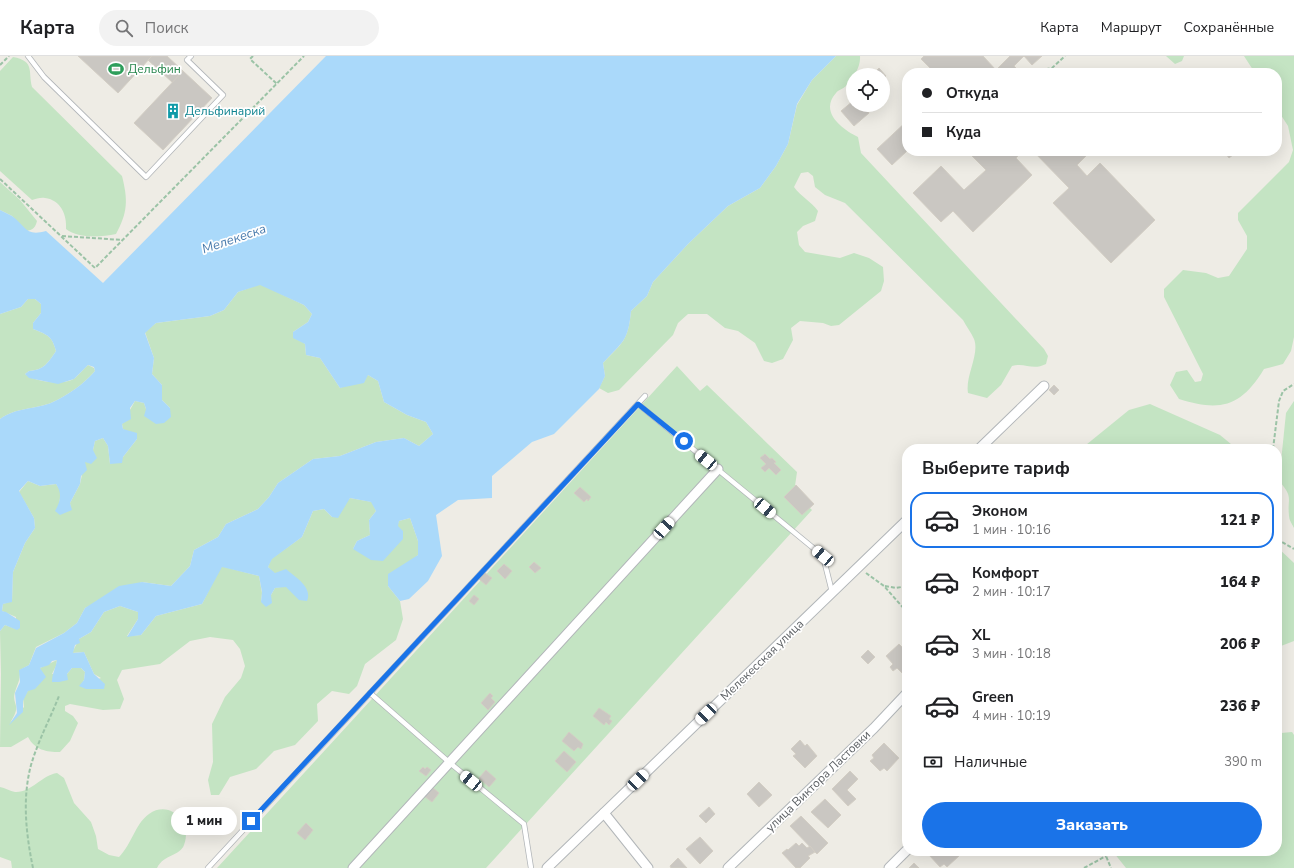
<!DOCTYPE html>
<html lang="ru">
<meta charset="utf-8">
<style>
:root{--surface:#fff;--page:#f2f2f2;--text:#202124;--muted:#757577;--line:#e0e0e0;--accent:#1a73e8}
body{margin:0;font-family:"Nunito Sans",sans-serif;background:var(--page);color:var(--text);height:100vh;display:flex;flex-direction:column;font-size:15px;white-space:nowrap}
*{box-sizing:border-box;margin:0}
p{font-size:13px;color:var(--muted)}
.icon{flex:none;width:22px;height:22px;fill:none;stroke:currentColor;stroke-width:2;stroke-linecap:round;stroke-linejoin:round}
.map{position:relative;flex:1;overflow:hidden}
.sheet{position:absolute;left:902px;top:388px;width:380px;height:412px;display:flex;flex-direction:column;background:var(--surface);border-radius:16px;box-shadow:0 4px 16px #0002}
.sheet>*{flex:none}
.top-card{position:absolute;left:902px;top:12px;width:380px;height:88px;border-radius:16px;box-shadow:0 4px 16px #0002;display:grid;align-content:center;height:88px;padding:0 20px;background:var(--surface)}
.buttons{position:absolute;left:846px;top:12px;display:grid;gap:8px}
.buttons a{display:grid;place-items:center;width:44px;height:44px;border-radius:50%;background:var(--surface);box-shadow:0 4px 16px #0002;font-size:20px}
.end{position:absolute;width:18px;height:18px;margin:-9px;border:5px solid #1a73e8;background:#fff;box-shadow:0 0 0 2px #fff}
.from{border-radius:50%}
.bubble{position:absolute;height:28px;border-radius:14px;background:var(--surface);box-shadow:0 4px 16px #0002;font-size:13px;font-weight:800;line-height:28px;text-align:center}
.car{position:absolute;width:12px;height:24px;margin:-12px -6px;border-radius:5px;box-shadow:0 0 3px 1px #0007;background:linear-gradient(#fff 24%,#345 0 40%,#fff 0 76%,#345 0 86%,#fff 0)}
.top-card b{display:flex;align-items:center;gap:14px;height:38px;font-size:15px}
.top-card b+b{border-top:1px solid var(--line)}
.top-card i{width:10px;height:10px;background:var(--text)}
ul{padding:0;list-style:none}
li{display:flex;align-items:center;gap:12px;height:56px;margin:0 8px 6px;padding:0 12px;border:2px solid transparent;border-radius:16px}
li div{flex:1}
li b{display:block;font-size:15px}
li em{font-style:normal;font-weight:800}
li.selected{border-color:var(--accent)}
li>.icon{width:36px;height:36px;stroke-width:1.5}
h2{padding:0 20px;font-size:18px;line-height:48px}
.pay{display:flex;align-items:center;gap:10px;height:44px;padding:0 20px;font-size:15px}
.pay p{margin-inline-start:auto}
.primary-button{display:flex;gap:8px;margin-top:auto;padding:8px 20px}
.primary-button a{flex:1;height:46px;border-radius:24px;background:var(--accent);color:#fff;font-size:16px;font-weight:800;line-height:46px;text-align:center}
header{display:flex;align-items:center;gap:24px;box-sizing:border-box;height:56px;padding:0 20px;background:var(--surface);border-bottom:1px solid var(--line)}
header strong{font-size:19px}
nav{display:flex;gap:22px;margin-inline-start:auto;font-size:14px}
.search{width:280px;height:36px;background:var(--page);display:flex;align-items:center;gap:10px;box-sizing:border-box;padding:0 14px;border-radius:22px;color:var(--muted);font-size:15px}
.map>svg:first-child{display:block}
</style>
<header>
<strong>Карта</strong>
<div class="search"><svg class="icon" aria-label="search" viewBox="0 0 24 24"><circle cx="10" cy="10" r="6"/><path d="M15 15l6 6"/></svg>Поиск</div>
<nav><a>Карта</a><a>Маршрут</a><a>Сохранённые</a></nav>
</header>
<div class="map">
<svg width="1294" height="812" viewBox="0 0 1294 812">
<rect width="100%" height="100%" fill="#eeece5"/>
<g fill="#c4e4c3">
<path d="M836,0H860C861,11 853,22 846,30C843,33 838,34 836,37C819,56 842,73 858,81L861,97L1044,293L1048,300L1046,308C1032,315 1025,306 1012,310L1001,329L987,342L968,337C965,320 980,298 974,283C971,276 966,270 963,264L845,147L825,139L815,131L813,120L808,116L801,117L794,131C801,141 811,145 818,155L815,165L803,170L797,176L799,189L805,196L840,202L854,197L869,202L883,211L884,225L881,235L839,269L831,270L823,267L800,265L791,272L793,284L783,303L772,307L764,305L755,287L738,275L725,272L707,258H688L678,267L673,279L619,334L608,337L599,332L605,320L603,307C623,286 628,285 631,255L647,240L653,226L688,188L728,150L760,132L776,110L788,88L797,49L812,24Z"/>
<path d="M1166,0H1184L1182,5L1175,8Z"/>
<path d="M1244,0H1294V281L1291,295L1283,308L1264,313C1241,351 1220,356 1179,343L1170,329L1176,316L1187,314L1195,326L1201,325L1203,318L1164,241V233L1183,214L1206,217L1218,222L1229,220L1247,193V180L1238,164V157L1289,106L1293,94L1288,70L1277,53V17H1255Z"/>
<path d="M13,1C35,5 28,15 32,31L122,120C128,144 128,156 116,178C101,181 79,183 66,173C67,159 61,144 45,142C41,141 36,143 32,144L0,115V15Z"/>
<path d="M0,126L20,144L37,165C35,172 33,174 26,175L12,160L0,154Z"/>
<path d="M260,228L304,249L312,258L308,266L293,276L305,288L306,299L320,302L340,332L368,319L378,325L384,346L407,359L426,366L433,378L419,390L404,382L376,386L340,400L313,403L278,427L269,441L258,453L226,468L218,481L194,494L190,510L171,530L142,526L85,552L77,567L64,577L36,591L29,609L20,614C20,626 18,626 15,636C11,650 23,647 10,667L24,651L23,642L41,615L40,612L57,604L56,610L52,618H67L72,612H81L85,616L84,624L80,630L101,622L94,618L84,596L72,597L79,583L91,576L104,556L120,550L138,556V563L127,580L141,579L156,560L202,548L221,510L259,520L262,537L261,546L271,539L275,532L286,530L299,544L268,511L271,503L302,481L313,455L324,453L332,461L350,442L372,446L376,455L369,464L370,479L357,485L353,493L397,470L399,465L410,462L418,485V499L388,530L400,545L403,563L396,584L365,608L357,630L349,638L332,635L317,648L318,665L295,689L274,695L256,713L230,721L219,739H211L208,724L213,706L212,668L225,641L241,622L245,610L240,593L233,584L210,581L190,585L160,608L122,614L117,624L124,643L120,653L103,654L70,648L65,650V655L73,660L78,667L70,685L60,696C46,696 35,694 28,681L11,691H0L1,618L0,575L5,569L16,573V561L2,555L3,548L12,545L13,516L25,487L35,472L34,462L19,436L28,425L40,430L56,428L61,435L59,449L71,454L70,447L80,428L85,405L88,406L93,394L95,385L103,382L108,390L110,408L123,401L137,383L123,373L122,368L135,345L144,347L146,353L170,352L162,344V329L152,318L154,302L145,276L156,267L210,260L224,254L238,236Z"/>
<path d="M28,243H35L41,248V257L33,267V273C48,279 52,280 56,295C48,307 44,314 29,315L25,318C34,326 65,330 75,322C80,318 83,313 88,309L94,312L95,315C84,328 68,339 53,346C35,354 16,351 0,363V258L21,251Z"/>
<path d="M677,310L700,335L707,329L797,416L794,437L812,454L486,812H217Z"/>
<path d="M1294,345V472C1292,468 1289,464 1289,460C1287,441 1294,442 1279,425L1286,357Z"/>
<path d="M1150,348L1220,379L1237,393H1081L1129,354Z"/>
<path d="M1277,491L1294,507V585L1281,590L1277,584Z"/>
<path d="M1292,676L1294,679V812H1126L1114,797V795H1277V682L1281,677Z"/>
<path d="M57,717L64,722L74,747L91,766L96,780L98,793L109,799L119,801C132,788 135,768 149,758C170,743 193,767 184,789C180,800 164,798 157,812H12L11,805L0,801V731C5,732 10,735 15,736C31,737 42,719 57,717Z"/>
</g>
<path fill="#aad9fa" d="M326,0H836L812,24L797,48L788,88L776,110L760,132L728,150L688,188L653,226L647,240L631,255C628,286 623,285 603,307L605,320L599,333L554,378L532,386L492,420V442L458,444L436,459L442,500L428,525L409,543L400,545L388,530V518L418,499V485L410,462L399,465L398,470L403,475V483L383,505L371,504L353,493L357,485L370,479L369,464L376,455L371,446L350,442L338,462L332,461L324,453L313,455L302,481L272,503L268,511L275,517L286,513C295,521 313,531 307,545L299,544L286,531L275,532L271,539L272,547L266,551L261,546L262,536L259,520L222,511L202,548L156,560L141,579L127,581L138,563V556L120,550L104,556L91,576L79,583L80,587L75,589L73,597L84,596L94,618L105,628L104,633H86L79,630L84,624L85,616L81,612H72L67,618L68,624L59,626H52C52,617 56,612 57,604L52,605L49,609L40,612L46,621L35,633L28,635L23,645V656L9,669L17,657L15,637L20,626L19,614L29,609L36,592L64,577L77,567L85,552L119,530L142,526L171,530L190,510L194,494L218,481L226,468L258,453L269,441L278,427L313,403L340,400L376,386L404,382L419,390L433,378L426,366L407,359L384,346L378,325L368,319L364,327L340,332L320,302L306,299L305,288L293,282V276L308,266L312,258L304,249L260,229L238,236L224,254L210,260L156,267L145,277L154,302L152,318L162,329V344L170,352L171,361L164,367L156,368L144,360L146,353L144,347L135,345L130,352L131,363L122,368L123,373L137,377V383L123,401L122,407L110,408L108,390L103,382L95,385L93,394L97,402L91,408L85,406L87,414L81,420L80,428L70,447L72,454L60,459L55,455C61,445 62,437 56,428L40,430L28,425L19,435L34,462L35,472L25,487L13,516L12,546L3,548L2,555L6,556L20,565V572L17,574L5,569L0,575V363C16,351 35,354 53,346C68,339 84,328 95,315L94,311L88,309L74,323L58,328L29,322L25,318L29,315C44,314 48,307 56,295C52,280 48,279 33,273V267L41,257V248L35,243H28L21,251L0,258V154C4,156 8,158 12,160C26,170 25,181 46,175L103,227Z"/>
<g fill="#cac7c2" stroke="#d3cec4">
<path d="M78,0H152L118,37Z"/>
<path d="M152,0H167L183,15L173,27L148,4Z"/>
<path d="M924,0H983L996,14L1010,0H1024L1014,10L1021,17H935L921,3Z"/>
<path d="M1024,0H1042L1032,9Z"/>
<path d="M879,12L886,20L883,23V19H872Z"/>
<path d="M183,15L212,42L163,94L134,67Z"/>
<path d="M853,45V49H863L869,57L854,70L841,55Z"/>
<path d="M907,65V95L892,109L877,93Z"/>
<path d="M967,95H1001L1005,99L1009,95H1023L1016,102L1032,119L973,176L953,155L941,166L913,137L941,110L964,134L986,114Z"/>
<path d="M1033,95H1083L1087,99L1077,109L1087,120L1100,107L1155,164L1111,207L1053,147L1069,132Z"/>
<path d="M1224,95H1233L1234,98L1229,102Z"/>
<path d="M1054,329L1059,334L1054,339L1049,334Z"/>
<path d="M765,398L770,403L772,402L776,406L774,407L781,414L776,419L769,412L765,416L761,412L766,408L760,402Z"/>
<path d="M796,429L814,448L802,459L784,441Z"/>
<path d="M580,431L591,441L588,445L587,443L584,446L574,437Z"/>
<path d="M534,506L541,512L535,517L529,511Z"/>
<path d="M504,508L512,515L505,523L497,515Z"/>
<path d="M485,517L492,522L486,529L479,523Z"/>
<path d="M474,539L479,543L474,549L469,545Z"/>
<path d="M899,588L907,596V612L902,617L897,612L893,615L890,611L893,608L886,600Z"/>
<path d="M868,594L875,601L868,608L861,601Z"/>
<path d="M490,637L493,640L491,642L495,646L488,654L481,647Z"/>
<path d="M599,652L611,660L609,663L612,665L609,669L606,666L604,669L593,660Z"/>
<path d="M569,676L583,688L581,693L578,691L574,695L562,685Z"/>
<path d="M800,684L805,690L807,688L817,700L805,712L793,700L796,698L791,693Z"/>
<path d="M884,687L899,702L887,715L884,712L880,715L870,705L874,702L872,699Z"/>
<path d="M564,695L576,706L567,716L555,705Z"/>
<path d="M423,711L425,713L427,711L431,714L426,720L419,715Z"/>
<path d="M486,714L496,723L489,731L479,722Z"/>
<path d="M850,715L858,723L847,734L856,743L848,750L832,733Z"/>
<path d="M759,726L772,739L759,751L747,738Z"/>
<path d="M907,728V738L902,733Z"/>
<path d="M432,731L439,737L432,746L424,740Z"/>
<path d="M825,743L841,759L828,772L811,756Z"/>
<path d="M709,751L715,758L706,767L699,760Z"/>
<path d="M801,760L828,787L817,798L790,770Z"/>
<path d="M306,767L313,774L305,784L297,777Z"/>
<path d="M700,781L713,795L700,808L686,793Z"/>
<path d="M796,787L799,790L802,787L807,792L810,790L815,796L808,800L810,802L800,812H796L782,797L787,793L788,794Z"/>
<path d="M933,795H956L960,799L947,811L944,808L940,811L929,799Z"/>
<path d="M678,802L687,812H671L670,810Z"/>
<path d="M914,807L919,812H909Z"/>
</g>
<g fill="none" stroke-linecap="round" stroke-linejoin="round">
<defs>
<g id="lane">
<path d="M28,0L44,21L146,121L223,39L187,4L191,0"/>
<path d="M638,348L823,500L832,536"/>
<path d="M370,637L450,707L524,768L531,812"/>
<path d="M208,812L645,340"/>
</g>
<g id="street">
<path d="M979,393L1044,330"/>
<path d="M604,757L648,812"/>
<path d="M353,812L718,413"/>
<path d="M547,812L907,464"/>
<path d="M728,812L874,672L907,637"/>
<path d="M889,812L907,794"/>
</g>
</defs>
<use href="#lane" stroke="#b2b6b9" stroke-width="6"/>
<use href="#street" stroke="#b2b6b9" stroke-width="11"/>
<g stroke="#9bc3a6" stroke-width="2" stroke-dasharray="4 2" stroke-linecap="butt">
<path d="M253,0L250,3L277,28"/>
<path d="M0,9L9,0"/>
<path d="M1028,17L1052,12L1065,0"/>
<path d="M0,123L95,212L304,0"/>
<path d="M62,180L123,184"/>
<path d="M1273,393L1279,345L1283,335L1294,328"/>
<path d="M1277,483L1294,493"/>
<path d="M866,517L884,530L907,556"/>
<path d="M885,530L896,532L907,530"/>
<path d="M1108,795L1106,800L1111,812"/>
<path d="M33,812C26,778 22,743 31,709C38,685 50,663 59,640"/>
<path d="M1084,812L1106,800"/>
</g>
<use href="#lane" stroke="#fff" stroke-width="4.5"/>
<use href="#street" stroke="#fff" stroke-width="9"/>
</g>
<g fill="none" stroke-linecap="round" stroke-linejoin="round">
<path stroke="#1a73e8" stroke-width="5" d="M251,765L638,348L684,385"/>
</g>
<defs>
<symbol id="stadium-bare" viewBox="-9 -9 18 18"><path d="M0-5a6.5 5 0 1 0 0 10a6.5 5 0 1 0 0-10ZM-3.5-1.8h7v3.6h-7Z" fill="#2e9e5b" stroke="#fff" stroke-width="2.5" paint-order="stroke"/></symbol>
<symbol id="building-bare" viewBox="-9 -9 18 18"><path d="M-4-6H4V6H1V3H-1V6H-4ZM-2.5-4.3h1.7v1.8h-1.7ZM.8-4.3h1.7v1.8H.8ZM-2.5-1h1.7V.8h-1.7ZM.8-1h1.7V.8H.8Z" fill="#0f9aa8" stroke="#fff" stroke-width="2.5" paint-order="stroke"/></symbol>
</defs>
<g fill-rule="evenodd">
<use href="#stadium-bare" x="105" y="2" width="22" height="22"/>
<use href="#building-bare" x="162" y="44" width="22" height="22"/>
</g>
<g text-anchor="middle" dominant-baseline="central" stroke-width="3.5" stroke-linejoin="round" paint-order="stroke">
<g font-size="12" fill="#27864d" stroke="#fff" text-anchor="start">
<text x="128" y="13">Дельфин</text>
</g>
<g font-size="12" fill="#0d838f" stroke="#fff" text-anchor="start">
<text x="185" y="55">Дельфинарий</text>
</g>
<g font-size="12" fill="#5d6165" stroke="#fff">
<text transform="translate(762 604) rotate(-44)">Мелекесская улица</text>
<text transform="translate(818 725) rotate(-44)">улица Виктора Ластовки</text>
</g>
<g font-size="13" font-style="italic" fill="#477aac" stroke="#fff">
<text transform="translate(234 183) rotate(-19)">Мелекеска</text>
</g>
</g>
</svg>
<div class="buttons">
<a><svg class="icon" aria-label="locate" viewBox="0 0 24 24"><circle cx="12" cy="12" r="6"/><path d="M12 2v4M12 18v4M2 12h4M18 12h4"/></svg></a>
</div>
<i class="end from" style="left:684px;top:385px"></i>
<i class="end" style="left:251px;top:765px"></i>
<div class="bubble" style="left:171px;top:751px;width:66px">1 мин</div>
<i class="car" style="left:706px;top:404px;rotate:309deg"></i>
<i class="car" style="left:765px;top:452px;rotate:130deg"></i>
<i class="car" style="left:664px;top:472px;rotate:42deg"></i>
<i class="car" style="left:823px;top:500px;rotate:310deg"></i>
<i class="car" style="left:706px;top:658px;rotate:226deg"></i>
<i class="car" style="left:638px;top:724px;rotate:46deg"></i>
<i class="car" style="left:471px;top:725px;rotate:309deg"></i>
<div class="top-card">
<b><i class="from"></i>Откуда</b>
<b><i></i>Куда</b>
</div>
<section class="sheet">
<h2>Выберите тариф</h2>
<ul>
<li class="selected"><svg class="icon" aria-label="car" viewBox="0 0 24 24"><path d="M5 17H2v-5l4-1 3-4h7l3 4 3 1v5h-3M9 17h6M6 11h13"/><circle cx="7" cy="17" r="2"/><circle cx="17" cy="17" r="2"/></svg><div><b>Эконом</b><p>1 мин · 10:16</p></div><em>121 ₽</em></li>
<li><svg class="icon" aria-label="car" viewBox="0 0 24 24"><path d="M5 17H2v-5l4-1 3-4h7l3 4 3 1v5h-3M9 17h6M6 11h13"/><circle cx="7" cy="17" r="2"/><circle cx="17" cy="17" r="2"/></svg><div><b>Комфорт</b><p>2 мин · 10:17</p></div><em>164 ₽</em></li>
<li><svg class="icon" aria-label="car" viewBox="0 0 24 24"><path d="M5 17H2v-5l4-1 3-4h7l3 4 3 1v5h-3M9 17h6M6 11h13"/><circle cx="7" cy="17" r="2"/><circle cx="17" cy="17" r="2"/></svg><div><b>XL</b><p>3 мин · 10:18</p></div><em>206 ₽</em></li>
<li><svg class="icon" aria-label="car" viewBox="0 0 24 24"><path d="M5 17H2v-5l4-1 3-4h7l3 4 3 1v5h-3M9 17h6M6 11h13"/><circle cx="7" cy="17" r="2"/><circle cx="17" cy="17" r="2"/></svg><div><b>Green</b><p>4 мин · 10:19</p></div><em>236 ₽</em></li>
</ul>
<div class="pay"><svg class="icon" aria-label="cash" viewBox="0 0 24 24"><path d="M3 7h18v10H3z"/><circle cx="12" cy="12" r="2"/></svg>Наличные<p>390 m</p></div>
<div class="primary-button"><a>Заказать</a></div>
</section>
</div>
